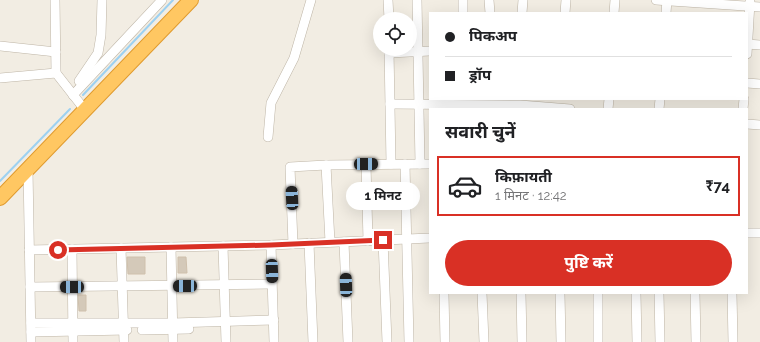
<!DOCTYPE html>
<html lang="hi">
<meta charset="utf-8">
<style>
:root{--surface:#fff;--page:#f6f6f6;--text:#202124;--muted:#757577;--line:#e0e0e0;--accent:#d93025}
body{margin:0;font-family:Raleway,"Noto Sans Devanagari",sans-serif;background:var(--page);color:var(--text);height:100vh;display:flex;flex-direction:column;font-size:15px;white-space:nowrap}
*{box-sizing:border-box;margin:0}
p{font-size:13px;color:var(--muted)}
.icon{flex:none;width:22px;height:22px;fill:none;stroke:currentColor;stroke-width:2;stroke-linecap:round;stroke-linejoin:round}
.map{position:relative;flex:1;overflow:hidden}
.panel{position:absolute;left:429px;top:108px;width:319px;height:186px;display:flex;flex-direction:column;background:var(--surface);border-radius:0px;box-shadow:0 4px 16px #0002}
.panel>*{flex:none}
.top-card{position:absolute;left:429px;top:12px;width:319px;height:88px;border-radius:0px;box-shadow:0 4px 16px #0002;display:grid;align-content:center;height:88px;padding:0 16px;background:var(--surface)}
.fabs{position:absolute;left:373px;top:12px;display:grid;gap:8px}
.fabs a{display:grid;place-items:center;width:44px;height:44px;border-radius:50%;background:var(--surface);box-shadow:0 4px 16px #0002;font-size:20px}
.end{position:absolute;width:18px;height:18px;margin:-9px;border:5px solid #d93025;background:#fff;box-shadow:0 0 0 2px #fff}
.from{border-radius:50%}
.bubble{position:absolute;height:28px;border-radius:14px;background:var(--surface);box-shadow:0 4px 16px #0002;font-size:13px;font-weight:700;line-height:28px;text-align:center}
.car{position:absolute;width:12px;height:24px;margin:-12px -6px;border-radius:5px;box-shadow:0 0 3px 1px #0007;background:linear-gradient(#222 24%,#8ab4d8 0 40%,#222 0 76%,#8ab4d8 0 86%,#222 0)}
.top-card b{display:flex;align-items:center;gap:14px;height:38px;font-size:15px}
.top-card b+b{border-top:1px solid var(--line)}
.top-card i{width:10px;height:10px;background:var(--text)}
ul{padding:0;list-style:none}
li{display:flex;align-items:center;gap:12px;height:60px;margin:0 8px 6px;padding:0 8px;border:2px solid transparent;border-radius:0px}
li div{flex:1}
li b{display:block;font-size:15px}
li em{font-style:normal;font-weight:700}
li.selected{border-color:var(--accent)}
li>.icon{width:36px;height:36px;stroke-width:1.5}
h2{padding:0 16px;font-size:18px;line-height:48px}
.cta{display:flex;gap:8px;margin-top:auto;padding:8px 16px}
.cta a{flex:1;height:46px;border-radius:24px;background:var(--accent);color:#fff;font-size:16px;font-weight:700;line-height:46px;text-align:center}
.map>svg:first-child{display:block}
</style>
<div class="map">
<svg width="760" height="342" viewBox="0 0 760 342">
<rect width="100%" height="100%" fill="#f2ede3"/>
<g fill="none" stroke-linecap="round" stroke-linejoin="round">
<g stroke="#9dd1f1" stroke-width="2">
<path d="M83,95L173,0"/>
<path d="M0,181L70,109"/>
</g>
</g>
<g fill="#d4c9b9" stroke="#cfc0ac">
<path d="M127,257H145V274H128Z"/>
<path d="M178,257H186L187,273H178Z"/>
<path d="M78,295H86V311H79Z"/>
</g>
<g fill="none" stroke-linecap="round" stroke-linejoin="round">
<defs>
<g id="minor">
<path d="M55,0L56,73L85,110"/>
<path d="M388,0L389,19"/>
<path d="M417,0L420,164"/>
<path d="M463,0V13"/>
<path d="M489,0L490,13"/>
<path d="M656,0L760,7"/>
<path d="M522,13L523,0"/>
<path d="M565,13L566,0"/>
<path d="M614,13L615,0"/>
<path d="M666,13L667,0"/>
<path d="M747,44L760,45"/>
<path d="M0,46L56,52"/>
<path d="M389,49L391,164"/>
<path d="M389,53L430,51"/>
<path d="M747,54L750,2"/>
<path d="M0,78L56,73"/>
<path d="M79,81L98,53L101,35L102,0"/>
<path d="M747,83L760,84"/>
<path d="M73,95L162,0"/>
<path d="M390,104L520,105L570,109"/>
<path d="M608,109L609,99"/>
<path d="M659,109L660,99"/>
<path d="M743,109L744,99"/>
<path d="M747,124L760,125"/>
<path d="M268,137L271,103L294,58L311,0"/>
<path d="M366,164L368,241"/>
<path d="M405,164L409,342"/>
<path d="M326,165L330,242"/>
<path d="M28,169L31,342"/>
<path d="M747,233H760"/>
<path d="M383,240L387,342"/>
<path d="M344,242L348,342"/>
<path d="M309,243L313,342"/>
<path d="M293,244L290,167L326,165L430,164"/>
<path d="M271,245L274,342"/>
<path d="M223,246L226,342"/>
<path d="M171,247L173,342"/>
<path d="M121,248L124,342"/>
<path d="M72,249L73,342"/>
<path d="M29,250L271,245L430,238"/>
<path d="M30,287L272,284"/>
<path d="M444,293L445,342"/>
<path d="M482,293L484,342"/>
<path d="M521,293L522,342"/>
<path d="M560,293L561,342"/>
<path d="M598,293V342"/>
<path d="M636,293L637,342"/>
<path d="M659,293L660,342"/>
<path d="M695,293L696,342"/>
<path d="M732,293L733,342"/>
<path d="M31,323H173L274,320"/>
<path d="M142,330L189,329"/>
<path d="M31,332L127,330"/>
</g>
<path id="highway" d="M0,198L191,0"/>
</defs>
<use href="#minor" stroke="#beb5a6" stroke-width="10"/>
<use href="#highway" stroke="#e09b2f" stroke-width="16"/>
<use href="#minor" stroke="#fff" stroke-width="9"/>
<use href="#highway" stroke="#ffc762" stroke-width="14"/>
</g>
<g fill="none" stroke-linecap="round" stroke-linejoin="round">
<path stroke="#d93025" stroke-width="5" d="M58,250L271,245L383,240"/>
</g>
</svg>
<div class="fabs">
<a><svg class="icon" aria-label="locate" viewBox="0 0 24 24"><circle cx="12" cy="12" r="6"/><path d="M12 2v4M12 18v4M2 12h4M18 12h4"/></svg></a>
</div>
<i class="end from" style="left:58px;top:250px"></i>
<i class="end" style="left:383px;top:240px"></i>
<div class="bubble" style="left:346px;top:182px;width:74px">1 मिनट</div>
<i class="car" style="left:366px;top:164px;rotate:89deg"></i>
<i class="car" style="left:292px;top:198px;rotate:357deg"></i>
<i class="car" style="left:272px;top:271px;rotate:178deg"></i>
<i class="car" style="left:346px;top:285px;rotate:358deg"></i>
<i class="car" style="left:185px;top:286px;rotate:269deg"></i>
<i class="car" style="left:72px;top:287px;rotate:270deg"></i>
<div class="top-card">
<b><i class="from"></i>पिकअप</b>
<b><i></i>ड्रॉप</b>
</div>
<section class="panel">
<h2>सवारी चुनें</h2>
<ul>
<li class="selected"><svg class="icon" aria-label="car" viewBox="0 0 24 24"><path d="M5 17H2v-5l4-1 3-4h7l3 4 3 1v5h-3M9 17h6M6 11h13"/><circle cx="7" cy="17" r="2"/><circle cx="17" cy="17" r="2"/></svg><div><b>किफ़ायती</b><p>1 मिनट · 12:42</p></div><em>₹74</em></li>
</ul>
<div class="cta"><a>पुष्टि करें</a></div>
</section>
</div>
